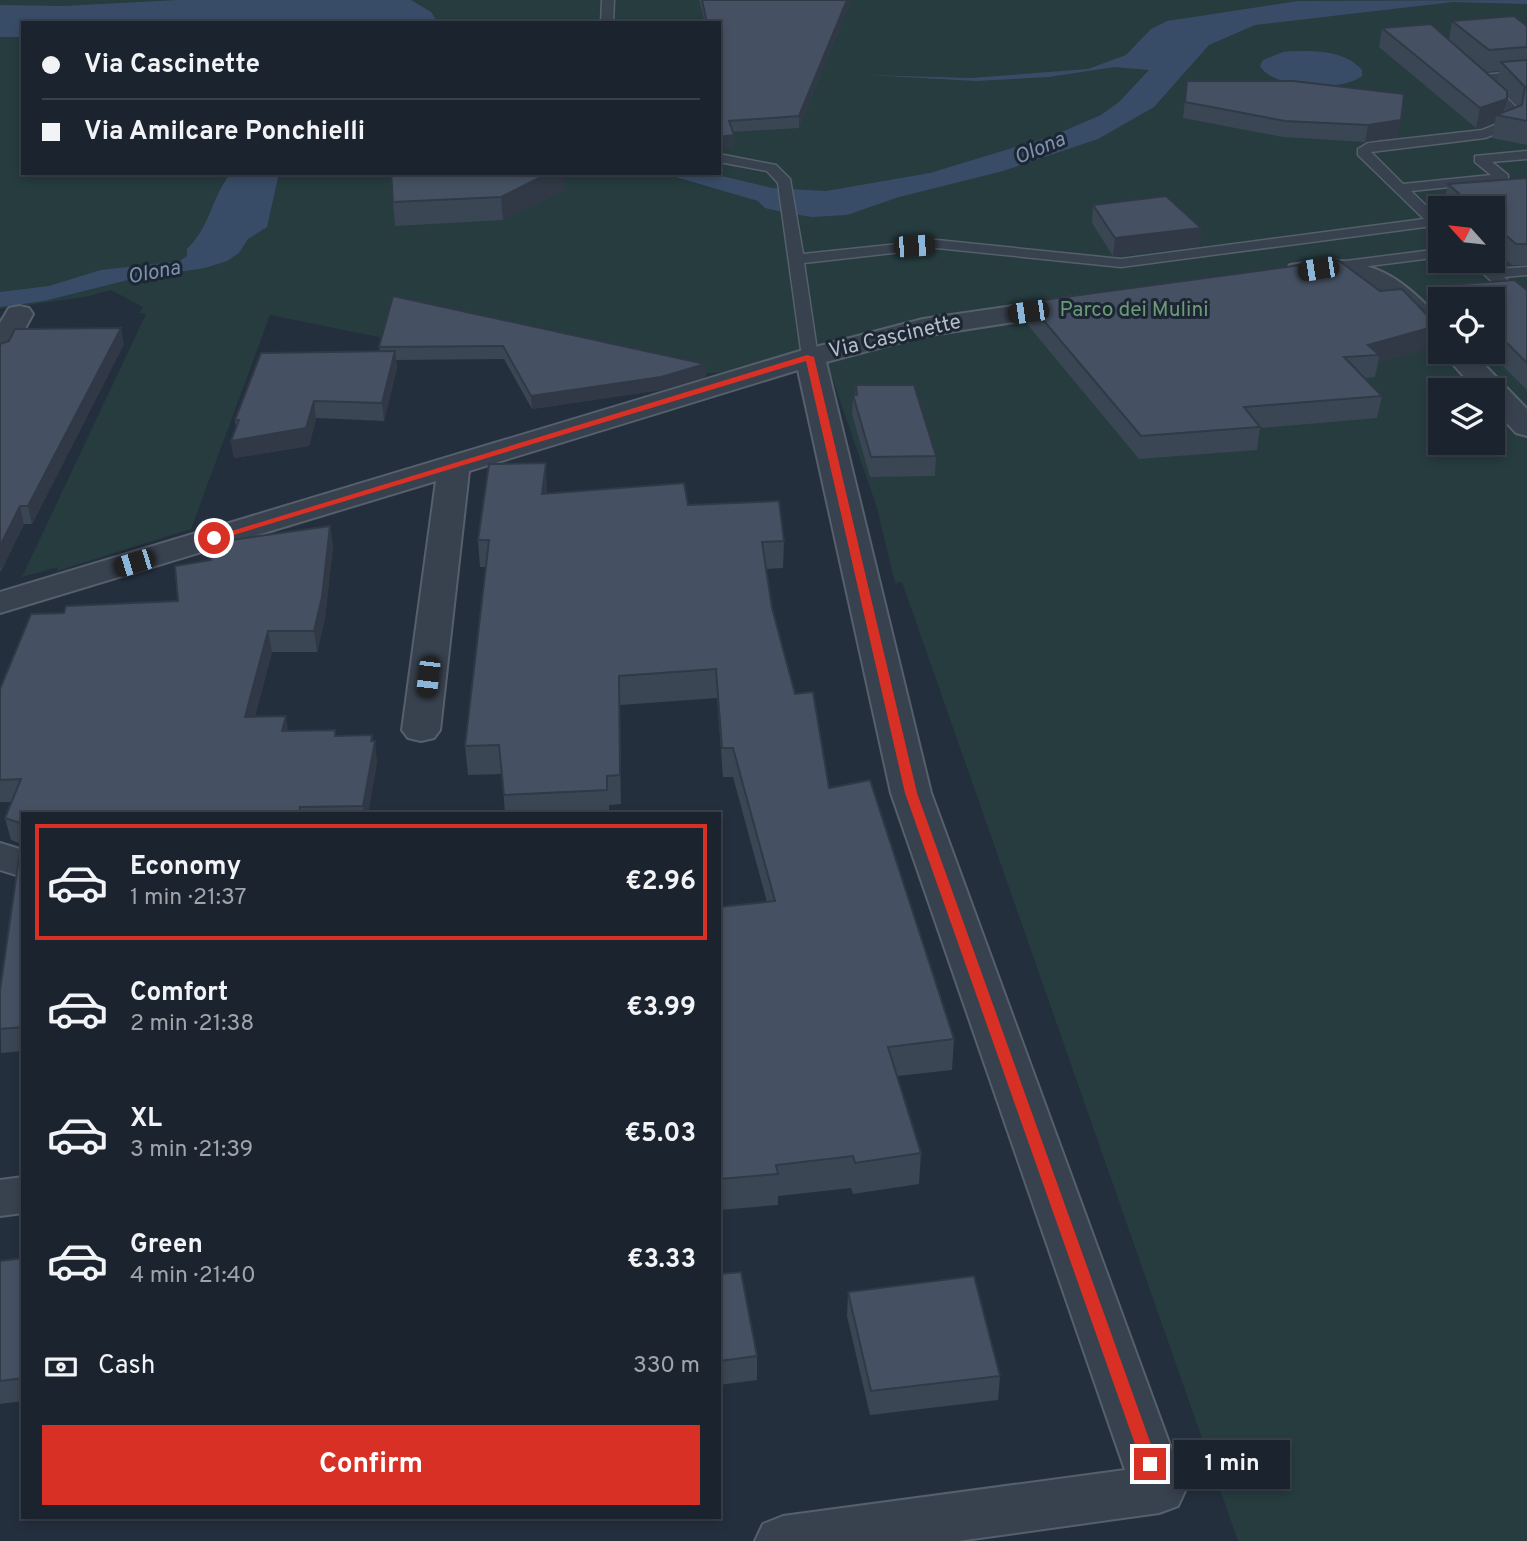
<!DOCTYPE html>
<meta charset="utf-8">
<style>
:root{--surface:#1b232e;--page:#242b36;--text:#f1f3f6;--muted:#a0a4aa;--line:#39404a;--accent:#d93025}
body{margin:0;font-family:Overpass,sans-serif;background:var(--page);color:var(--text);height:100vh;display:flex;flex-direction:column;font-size:26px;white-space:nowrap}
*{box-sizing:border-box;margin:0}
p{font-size:23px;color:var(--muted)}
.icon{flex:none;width:38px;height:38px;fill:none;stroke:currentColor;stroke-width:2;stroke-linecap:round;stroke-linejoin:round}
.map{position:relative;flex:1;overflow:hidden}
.panel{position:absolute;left:21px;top:812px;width:700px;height:707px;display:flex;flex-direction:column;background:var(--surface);border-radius:0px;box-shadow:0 4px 10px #0003,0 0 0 2px var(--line)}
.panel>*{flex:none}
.guide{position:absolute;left:21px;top:21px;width:700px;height:154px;border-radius:0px;box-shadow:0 4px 10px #0003,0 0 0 2px var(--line);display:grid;align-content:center;height:154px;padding:0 21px;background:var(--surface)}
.needle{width:46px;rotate:297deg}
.controls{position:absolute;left:1428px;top:196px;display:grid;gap:14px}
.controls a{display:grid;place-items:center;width:77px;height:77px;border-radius:0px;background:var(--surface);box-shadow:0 4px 10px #0003,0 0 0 2px var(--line);font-size:35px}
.end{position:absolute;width:32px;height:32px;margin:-16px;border:9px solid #d93025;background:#fff;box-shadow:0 0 0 4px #fff}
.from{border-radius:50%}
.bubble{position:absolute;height:49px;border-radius:0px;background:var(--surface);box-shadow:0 4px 10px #0003,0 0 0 2px var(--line);font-size:23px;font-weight:700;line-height:49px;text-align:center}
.car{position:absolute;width:21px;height:42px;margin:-21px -10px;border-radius:9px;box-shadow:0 0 5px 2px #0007;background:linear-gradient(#222 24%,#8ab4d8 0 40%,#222 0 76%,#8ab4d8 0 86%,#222 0)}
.guide b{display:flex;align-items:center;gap:24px;height:66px;font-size:26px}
.guide b+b{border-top:2px solid var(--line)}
.guide i{width:18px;height:18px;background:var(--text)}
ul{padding:12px 0 0;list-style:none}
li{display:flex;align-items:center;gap:21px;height:116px;margin:0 14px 10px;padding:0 7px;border:4px solid transparent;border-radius:0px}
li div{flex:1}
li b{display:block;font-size:26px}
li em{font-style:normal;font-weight:700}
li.selected{border-color:var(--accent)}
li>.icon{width:63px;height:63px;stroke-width:1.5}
.pay{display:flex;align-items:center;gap:18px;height:77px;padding:0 21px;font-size:26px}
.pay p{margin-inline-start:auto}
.button{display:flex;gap:14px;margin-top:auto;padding:14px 21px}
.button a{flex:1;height:80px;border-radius:0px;background:var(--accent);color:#fff;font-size:28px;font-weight:700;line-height:80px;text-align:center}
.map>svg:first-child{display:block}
</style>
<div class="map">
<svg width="1527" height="1541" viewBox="0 0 1527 1541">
<rect width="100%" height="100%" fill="#242f3e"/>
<path fill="#263c3f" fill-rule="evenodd" d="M0,0H1527V1541H1238L902,582L895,583L877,508L832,377L783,368L700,374L418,345L270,315L191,529L57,571L58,567L22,577L146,314L139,313L143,307L111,290L85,297L0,309ZM23,23H719V173H23ZM1440,208H1493V261H1440ZM1440,299H1493V352H1440ZM1440,390H1493V443H1440Z"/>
<g fill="#394c67">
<path d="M364,0H411L410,6L425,17L426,23H398L377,8L267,13L190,23L0,25V16L127,18Z"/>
<path d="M1527,0V4L1453,2L1255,25L1209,45L1154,107L1098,139L1003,171L899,197L847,215L812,217L787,213L765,208L758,201L662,173H709L772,188L826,191L930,173L1052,136L1101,115L1119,102L1149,70L1114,67L1049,77L976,81L867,75L971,78L1088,69L1126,55L1151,29L1167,21L1298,1Z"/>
<path d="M1283,52C1309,50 1344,49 1362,70V76C1343,92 1272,89 1260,66L1263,60Z"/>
<path d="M231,173H279L267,227L248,239L239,253L227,261L205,268L132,279L44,301L0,307V292L49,286L101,270L180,261L187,256V249C211,226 211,197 231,173Z"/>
</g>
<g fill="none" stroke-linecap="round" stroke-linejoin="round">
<path fill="#394c67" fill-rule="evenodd" d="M178,0H411L431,12L438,23H375L373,20L23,23V37H0V5L64,6Z"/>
<defs>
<g id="lane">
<path d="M602,0H614L613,23H601Z"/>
<path d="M1527,71V79L1491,82L1518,109L1516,126L1485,138L1371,152L1403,184L1491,175L1475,162V156L1527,151V159L1492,162L1508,175V181L1411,191L1440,219V225L1121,267L937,248L804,263L818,357L810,362L802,357L778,183L767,171L719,162V154L776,165L790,179L803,254L937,240L1121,259L1424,219L1358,155V149L1368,143L1482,130L1505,121L1506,110L1475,79L1481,75Z"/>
<path d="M1440,249V257L1330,271L1323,267L1330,263Z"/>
<path d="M1470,261H1485L1495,269L1527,267V275L1504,277L1527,299V312L1522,310Z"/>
</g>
<g id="street">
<path d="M1326,260C1381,262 1404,281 1440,319V343C1416,338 1395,299 1370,285C1344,270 1317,283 1290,277L1286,271L1290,265Z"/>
<path d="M1081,296L1091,298L1095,304L1091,310L924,336L826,362L931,793L1186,1489L1178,1506L1159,1513L958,1541H755L763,1524L783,1516L1125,1470L891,793L798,370L469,471L440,730L434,738L421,741L408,738L402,730L436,481L0,613V592L800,351L923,319Z"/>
<path d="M19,306L29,308L33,314L10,356L0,359V323L9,308Z"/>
<path d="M1442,352H1472L1527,409V436L1516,433L1493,408V390H1476Z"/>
<path d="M0,843L23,850V877L0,870Z"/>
<path d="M23,1177V1213L0,1216V1180Z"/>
</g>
</defs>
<use href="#lane" stroke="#565f6c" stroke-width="3"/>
<use href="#street" stroke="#565f6c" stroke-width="4"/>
<use href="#lane" fill="#38414e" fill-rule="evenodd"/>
<use href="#street" fill="#38414e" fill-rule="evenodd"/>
</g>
<g fill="#3b4654" fill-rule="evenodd">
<path d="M699,0H851L799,128L733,132L734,147L719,148V23H705Z"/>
<path d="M1452,21L1527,26V145L1492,138L1495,122L1476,128L1379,47L1382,28L1449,40ZM1499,71L1497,82L1486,72ZM1507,95L1518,107L1504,112L1507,99Z"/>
<path d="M1187,81H1293L1398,137L1365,142L1283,137L1183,118Z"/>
<path d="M1527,178V265H1512L1493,248V208H1449L1444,204L1448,184Z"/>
<path d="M565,190L503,220L395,226L393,202Z"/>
<path d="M1093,205L1201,228L1199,246L1113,256L1092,223Z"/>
<path d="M1438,286L1527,290V390L1489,352H1493V299H1440V315L1434,308Z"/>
<path d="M1402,289L1378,363L1375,377L1364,378L1382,396L1377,418L1260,428L1257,450L1139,459L1027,324L1028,302L1380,291Z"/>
<path d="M393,296L705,364L706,377L661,390L532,409L504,359L396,360L397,368L384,421L316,418L309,446L234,458L231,441L236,427L235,420L380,351L379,347Z"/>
<path d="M0,344H124L32,524H24L1,571H0Z"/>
<path d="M856,385L936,456L935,476L870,477L852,414L853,395H855Z"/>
<path d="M547,490V493L688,505L784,541L783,568L766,569L772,608L795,694L829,788L954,1039L952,1070L897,1076L921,1153L919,1184L853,1194L851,1188L778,1196V1205L719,1210V907L767,902L733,777H723L717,698L620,705L621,804L609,805V814H505L502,774L468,775L465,746L486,567H480L478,540Z"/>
<path d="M330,526L333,546L325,618L317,652H272L255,716L288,731L336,736L372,735L377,762L368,814H23V1051L1,1053L0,990L21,844L11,840L5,818L12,802H0V689L64,613L178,601L211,560Z"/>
<path d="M23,1258V1401L0,1404V1261Z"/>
<path d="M719,1274L757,1356V1380L719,1385Z"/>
<path d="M848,1292L1000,1376L998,1400L870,1415L847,1316Z"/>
</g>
<g fill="#303945">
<path d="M847,0H851L799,128V116Z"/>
<path d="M1507,99L1503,116L1496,115L1495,122L1476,128L1480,108Z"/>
<path d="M1401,120L1398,137L1365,142L1368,125Z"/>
<path d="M734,135V147L719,148V137Z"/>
<path d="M549,173H564L565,190L503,220L501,197Z"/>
<path d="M1201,228L1199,246L1113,256L1115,238Z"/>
<path d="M1440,325V346L1378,363L1379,355L1368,345Z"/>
<path d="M121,328L124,344L32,524L28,506Z"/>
<path d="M395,351L397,368L384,421L382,403Z"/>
<path d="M705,364L706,377L661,390L532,409L531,396Z"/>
<path d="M314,401L316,418L309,446L234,458L231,441Z"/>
<path d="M546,463L547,490L544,521L542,494Z"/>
<path d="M20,506L24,524L1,571L0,566V546Z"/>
<path d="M330,526L333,546L325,618L317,652L314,631Z"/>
<path d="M268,631L272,652L249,738L245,717Z"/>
<path d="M619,676L620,705L621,804L620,775Z"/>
<path d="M286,716L289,737L282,731Z"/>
<path d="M372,735L374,747L375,741L377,762L368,814H364L363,806Z"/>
</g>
<g fill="#455162" stroke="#303945" stroke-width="2">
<path d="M702,0H847L799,116L729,121L734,135L719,137V23H707Z"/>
<path d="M1514,16L1527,26V47L1489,50L1452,21Z"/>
<path d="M1431,24L1507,91V99L1480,108L1382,28Z"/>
<path d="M1527,60V121L1496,115L1522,105L1525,87L1501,62Z"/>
<path d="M1187,81H1293L1404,94L1401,120L1368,125L1285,121L1185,102Z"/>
<path d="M391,173H549L501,197L393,202Z"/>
<path d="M1527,178V244H1516L1493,224V208H1475L1448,184Z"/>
<path d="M1166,196L1201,228L1115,238L1093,205Z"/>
<path d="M1338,260L1380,291L1402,289L1428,316L1440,322V325L1368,345L1379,355L1344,357L1382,396L1244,407L1260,427L1141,436L1028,302Z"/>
<path d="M1514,280L1527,290V363L1493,329V299H1447V297L1438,286Z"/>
<path d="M393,296L705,364L661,377L531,396L503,346L379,347Z"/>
<path d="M121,328L28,506H20L0,546V344L9,341L15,329Z"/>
<path d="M395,351L382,403L314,401L306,428L231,441L239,420H235L261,353Z"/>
<path d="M856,385H914L936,456L871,457L853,395H857Z"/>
<path d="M546,463L542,494L684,483L688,505L779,501L784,541L762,542L772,608L795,694L813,692L829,788L870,780L954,1039L888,1047L921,1153L855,1163L853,1156L776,1165L778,1174L719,1179V907L775,901L733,748H722L716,669L619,676L620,775L607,776V790L504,795L499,745L465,746L489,540H478L489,464Z"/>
<path d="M330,526L322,597L314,631H268L245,717L286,716L282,731L335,730V736L372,735L371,741H375L363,806L300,807V814H23V824L5,818L21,779L0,780V689L31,614L64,613L66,606L178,601L175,566L211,560L210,543Z"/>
<path d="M23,830V1027L0,1029V990Z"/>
<path d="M23,1258V1378L0,1381V1261Z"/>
<path d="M741,1272L757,1356L719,1361V1274Z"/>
<path d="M974,1276L1000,1376L871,1391L848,1292Z"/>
</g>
<path fill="#d93025" d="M807,355L814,357L917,793L1158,1464L1150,1471L1142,1464L905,793L806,361L217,540L209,538Z"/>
<g text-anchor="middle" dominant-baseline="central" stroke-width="6" stroke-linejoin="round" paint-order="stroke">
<g font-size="21" font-style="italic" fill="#7c92b1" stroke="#1d2633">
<text transform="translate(1040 149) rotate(-23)">Olona</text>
<text transform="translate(154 273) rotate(-11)">Olona</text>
</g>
<g font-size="21" fill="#6b9a76" stroke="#1d2633">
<text x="1134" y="310">Parco dei Mulini</text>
</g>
<g font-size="21" fill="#b4bcc9" stroke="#1d2633">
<text transform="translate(895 337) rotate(-13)">Via Cascinette</text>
</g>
</g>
</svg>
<div class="controls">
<a><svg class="needle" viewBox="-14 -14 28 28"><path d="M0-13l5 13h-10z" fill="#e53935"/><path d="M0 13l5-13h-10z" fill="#a0a4aa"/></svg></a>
<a><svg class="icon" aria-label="locate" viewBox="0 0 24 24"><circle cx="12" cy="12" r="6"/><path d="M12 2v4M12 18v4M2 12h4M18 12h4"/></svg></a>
<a><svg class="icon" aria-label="layers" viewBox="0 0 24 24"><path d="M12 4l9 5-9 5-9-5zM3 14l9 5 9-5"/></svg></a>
</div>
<i class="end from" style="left:214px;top:538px"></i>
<i class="end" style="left:1150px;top:1464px"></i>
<div class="bubble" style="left:1174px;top:1440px;width:116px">1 min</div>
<i class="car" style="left:914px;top:246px;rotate:86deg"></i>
<i class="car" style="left:1318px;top:269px;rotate:261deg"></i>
<i class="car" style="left:1028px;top:312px;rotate:262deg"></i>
<i class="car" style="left:134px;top:563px;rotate:253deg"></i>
<i class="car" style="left:428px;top:677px;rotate:187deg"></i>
<div class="guide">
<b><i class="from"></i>Via Cascinette</b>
<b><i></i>Via Amilcare Ponchielli</b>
</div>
<section class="panel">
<ul>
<li class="selected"><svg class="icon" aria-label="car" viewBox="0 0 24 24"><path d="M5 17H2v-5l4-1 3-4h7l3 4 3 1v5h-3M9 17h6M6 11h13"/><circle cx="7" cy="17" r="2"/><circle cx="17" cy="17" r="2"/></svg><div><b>Economy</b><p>1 min · 21:37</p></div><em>€2.96</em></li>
<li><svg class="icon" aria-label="car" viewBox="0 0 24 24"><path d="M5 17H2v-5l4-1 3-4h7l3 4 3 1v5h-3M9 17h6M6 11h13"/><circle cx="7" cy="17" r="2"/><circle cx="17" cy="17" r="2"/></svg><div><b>Comfort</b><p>2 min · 21:38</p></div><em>€3.99</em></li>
<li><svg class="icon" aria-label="car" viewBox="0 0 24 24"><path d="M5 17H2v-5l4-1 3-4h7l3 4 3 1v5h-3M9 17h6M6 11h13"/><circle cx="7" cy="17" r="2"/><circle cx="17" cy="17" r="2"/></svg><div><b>XL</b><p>3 min · 21:39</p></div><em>€5.03</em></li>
<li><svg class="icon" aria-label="car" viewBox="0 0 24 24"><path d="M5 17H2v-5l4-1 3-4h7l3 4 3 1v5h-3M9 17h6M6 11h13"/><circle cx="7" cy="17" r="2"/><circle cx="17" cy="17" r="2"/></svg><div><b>Green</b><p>4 min · 21:40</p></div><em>€3.33</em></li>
</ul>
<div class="pay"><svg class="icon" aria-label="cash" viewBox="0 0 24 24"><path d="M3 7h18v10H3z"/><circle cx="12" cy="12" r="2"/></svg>Cash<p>330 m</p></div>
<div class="button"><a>Confirm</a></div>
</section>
</div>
